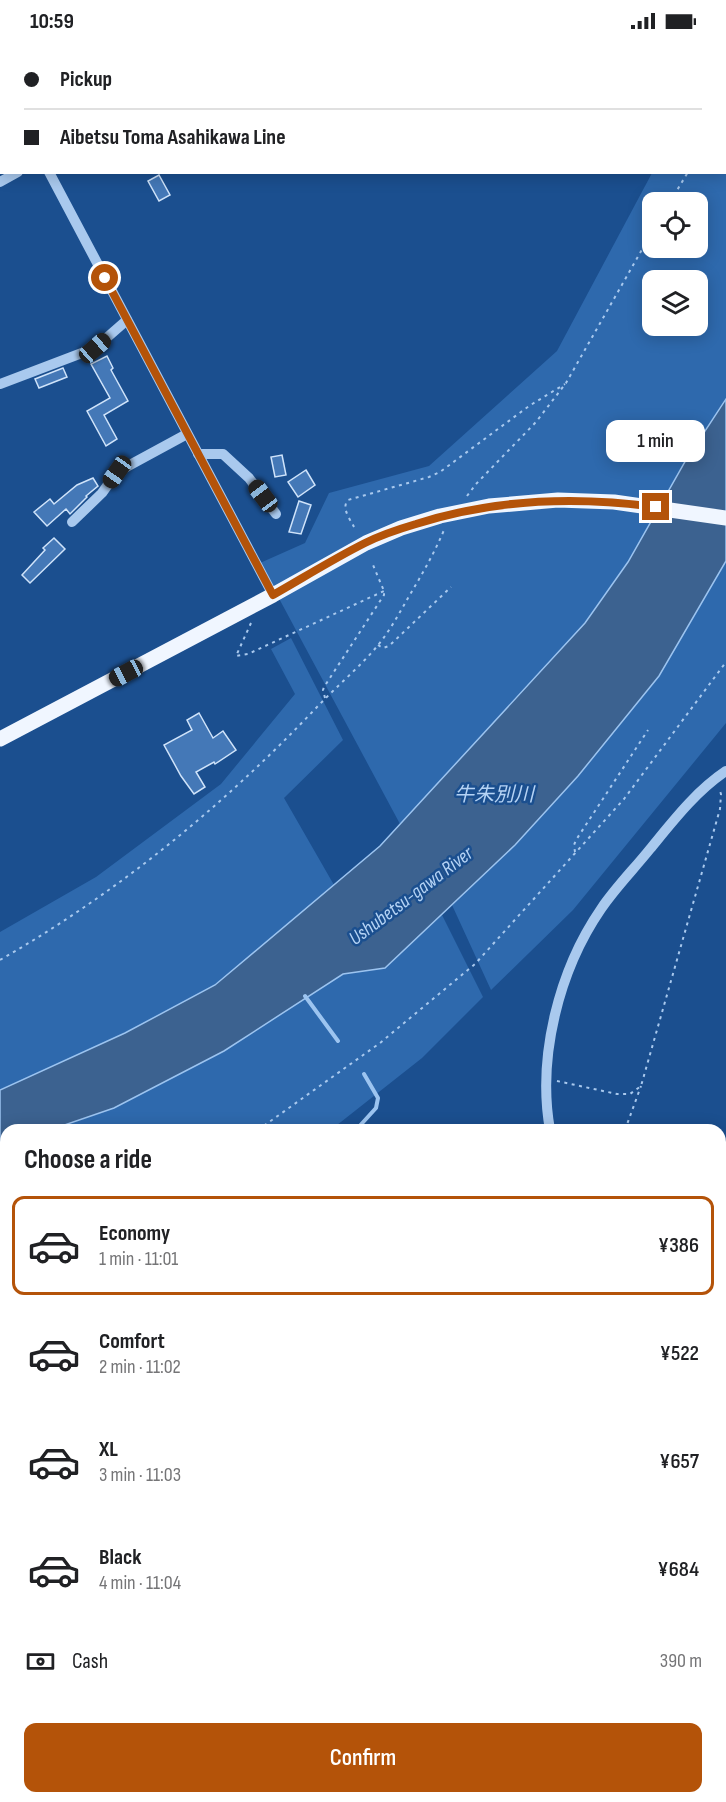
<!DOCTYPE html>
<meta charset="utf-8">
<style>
:root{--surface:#fff;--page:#f6f6f6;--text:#202124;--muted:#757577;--line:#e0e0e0;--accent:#b45309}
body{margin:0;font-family:"Sofia Sans Condensed","Noto Sans JP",sans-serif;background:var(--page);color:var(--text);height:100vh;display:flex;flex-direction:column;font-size:22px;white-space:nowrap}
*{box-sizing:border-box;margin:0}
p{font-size:20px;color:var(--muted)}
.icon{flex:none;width:33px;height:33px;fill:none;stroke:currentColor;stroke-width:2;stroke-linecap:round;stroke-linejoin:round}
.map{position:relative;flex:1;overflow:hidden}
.details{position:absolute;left:0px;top:1082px;width:726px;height:680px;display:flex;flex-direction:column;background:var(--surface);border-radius:18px 18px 0 0;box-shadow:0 3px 15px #0003}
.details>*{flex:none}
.banner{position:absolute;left:0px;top:0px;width:726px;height:132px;box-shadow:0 3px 15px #0003;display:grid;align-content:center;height:132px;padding:0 24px;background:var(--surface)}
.tools{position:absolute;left:642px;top:150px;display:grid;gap:12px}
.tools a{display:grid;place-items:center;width:66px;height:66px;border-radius:12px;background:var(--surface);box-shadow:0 3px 15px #0003;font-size:30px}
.end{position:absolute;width:27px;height:27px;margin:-14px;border:8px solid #b45309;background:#fff;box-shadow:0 0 0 3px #fff}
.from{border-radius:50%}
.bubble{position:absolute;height:42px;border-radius:12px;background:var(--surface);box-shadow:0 3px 15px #0003;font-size:20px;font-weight:600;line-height:42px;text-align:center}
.car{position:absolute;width:18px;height:36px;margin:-18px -9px;border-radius:8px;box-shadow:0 0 4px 2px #0007;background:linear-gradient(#222 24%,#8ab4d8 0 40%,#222 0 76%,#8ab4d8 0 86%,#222 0)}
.banner b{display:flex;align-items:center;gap:21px;height:57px;font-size:22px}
.banner b+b{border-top:2px solid var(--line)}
.banner i{width:15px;height:15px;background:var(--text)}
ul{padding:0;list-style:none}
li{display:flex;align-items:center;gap:18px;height:99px;margin:0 12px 9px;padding:0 12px;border:3px solid transparent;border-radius:12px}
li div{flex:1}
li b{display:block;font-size:22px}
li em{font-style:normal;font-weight:600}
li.current{border-color:var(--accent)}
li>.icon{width:54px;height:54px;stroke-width:1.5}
h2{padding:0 24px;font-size:27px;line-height:72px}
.pay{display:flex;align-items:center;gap:15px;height:66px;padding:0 24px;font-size:22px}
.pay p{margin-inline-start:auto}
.button{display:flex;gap:12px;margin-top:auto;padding:12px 24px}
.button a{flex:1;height:69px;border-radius:12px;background:var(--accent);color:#fff;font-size:24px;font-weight:600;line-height:69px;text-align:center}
.status{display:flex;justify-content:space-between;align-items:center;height:42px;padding:0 30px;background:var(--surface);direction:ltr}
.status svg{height:16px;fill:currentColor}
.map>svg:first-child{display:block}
</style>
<div class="status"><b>10:59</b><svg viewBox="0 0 49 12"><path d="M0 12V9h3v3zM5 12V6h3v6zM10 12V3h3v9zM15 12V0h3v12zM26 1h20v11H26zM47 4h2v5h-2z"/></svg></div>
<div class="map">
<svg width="726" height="1760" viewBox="0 0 726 1760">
<rect width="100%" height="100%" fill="#1b4f8f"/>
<g fill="#2e69ad" fill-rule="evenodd">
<path d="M646,0H726V357L686,418L628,520L585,581L400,782L260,521L305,501L329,451L429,424L557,309L652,131L724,130V2H647ZM652,160H698V206H652ZM652,238H698V284H652Z"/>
<path d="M726,519V681L573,868L491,948L452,863L515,803L578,734L659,634Z"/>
<path d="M291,596L343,698L284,756L334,843L215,943L125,991L0,1048V890L96,835L221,742L295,652L271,607Z"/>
<path d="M442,873L483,955L422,1016L332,1087L53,1088L114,1066L224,1009L343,932L385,926Z"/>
<path d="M6,1112V1295L0,1298V1115Z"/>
</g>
<path fill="#3c6290" stroke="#9cc4f0" stroke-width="1.5" d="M726,357V519L659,634L578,734L515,803L385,926L343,932L224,1009L114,1066L53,1087L6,1088V1112L0,1115V1048L125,991L215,943L380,804L585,581L628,520L686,418Z"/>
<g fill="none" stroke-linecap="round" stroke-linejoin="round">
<g stroke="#9cc4f0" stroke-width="4">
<path d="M305,954L338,999"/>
<path d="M356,1088L376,1066L378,1056L364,1032"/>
<path d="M217,1760L219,1755"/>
</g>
</g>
<g fill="#4478b7" stroke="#cfe3fa" stroke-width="1.5">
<path d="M159,133L170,153L159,159L148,139Z"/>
<path d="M107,314L113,326L111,328L128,359L104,373L117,397L106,404L87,369L110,356L91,322Z"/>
<path d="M63,326L67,335L39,346L35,337Z"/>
<path d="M282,413L286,433L275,435L271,415Z"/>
<path d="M306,428L315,443L298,455L288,440Z"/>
<path d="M93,436L98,444L86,454L87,455L70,472L66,467L47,484L34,470L50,457L54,462L77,443Z"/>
<path d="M299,459L311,463L301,492L289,490Z"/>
<path d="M54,496L65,507L30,541L22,533L45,508L43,506Z"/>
<path d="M199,671L213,696L223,689L236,708L215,722L214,720L196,730L205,745L194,752L181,734L164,703L192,688L187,678Z"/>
</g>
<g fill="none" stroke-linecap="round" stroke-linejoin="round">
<g stroke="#a9c9ee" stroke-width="2" stroke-dasharray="3 4.5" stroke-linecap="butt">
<path d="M724,68L726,65"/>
<path d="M670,160L688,130"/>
<path d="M467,454L476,442L536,380L566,341L652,190"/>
<path d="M354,485C350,477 341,466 348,458L429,435L440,430L529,364L565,342"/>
<path d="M251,581L236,614L248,612L384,549"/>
<path d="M378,603L383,606L389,604L451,545"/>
<path d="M325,656L323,648L324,645L384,553V549L373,523"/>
<path d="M575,810L574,803L576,798L648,688"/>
<path d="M0,918C120,849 223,764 318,664C338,643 361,624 379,602C390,588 399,572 408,556C421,534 434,512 444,488"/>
<path d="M557,1039L617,1052H630L641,1044L720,767L721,752L719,747"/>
<path d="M258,1088L380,1001L475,922L624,757L726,620"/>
<path d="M625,1088L641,1044"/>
<path d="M0,1237L6,1234"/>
</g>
<g stroke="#a9c9ee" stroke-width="10">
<path d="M0,38L2,41"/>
<path d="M49,130L273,553"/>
<path d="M0,140L18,130"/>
<path d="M0,342L95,306L127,278"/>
<path d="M198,412H223L249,436L276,472"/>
<path d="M72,480L102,451L117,430L187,392"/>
<path d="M550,1088C537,1015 559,928 601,867C615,846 634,827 650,807C673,779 696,749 726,729"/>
<path d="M720,1280L726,1282"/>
<path d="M570,1760V1755"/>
</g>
<path stroke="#f0f6ff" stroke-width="15" d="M0,697L273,553L366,501L401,486L440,474L489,464L558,458L614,460L726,476"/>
</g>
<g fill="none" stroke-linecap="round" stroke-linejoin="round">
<path stroke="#b45309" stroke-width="8" d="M105,236L273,553C303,536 333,517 365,501C381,493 399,487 416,482C494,457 575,454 656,465"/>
</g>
<g text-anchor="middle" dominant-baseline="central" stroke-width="5" stroke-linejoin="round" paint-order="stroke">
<g font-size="20" font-style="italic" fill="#b5d3f5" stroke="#1b4f8f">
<text x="494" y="753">牛朱別川</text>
<text transform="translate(411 854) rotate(-37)">Ushubetsu-gawa River</text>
</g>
</g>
</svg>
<div class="tools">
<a><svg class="icon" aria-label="locate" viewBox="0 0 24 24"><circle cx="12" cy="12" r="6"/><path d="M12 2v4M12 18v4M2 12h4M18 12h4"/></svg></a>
<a><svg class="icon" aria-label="layers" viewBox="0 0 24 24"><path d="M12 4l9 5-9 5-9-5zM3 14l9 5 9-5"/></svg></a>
</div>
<i class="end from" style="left:105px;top:236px"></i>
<i class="end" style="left:656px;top:465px"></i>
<div class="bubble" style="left:606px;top:378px;width:99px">1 min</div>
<i class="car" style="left:95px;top:306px;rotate:49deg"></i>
<i class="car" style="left:117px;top:430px;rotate:215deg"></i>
<i class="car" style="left:263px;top:454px;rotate:323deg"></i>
<i class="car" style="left:126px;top:631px;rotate:242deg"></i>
<div class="banner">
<b><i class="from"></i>Pickup</b>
<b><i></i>Aibetsu Toma Asahikawa Line</b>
</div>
<section class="details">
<h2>Choose a ride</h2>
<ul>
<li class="current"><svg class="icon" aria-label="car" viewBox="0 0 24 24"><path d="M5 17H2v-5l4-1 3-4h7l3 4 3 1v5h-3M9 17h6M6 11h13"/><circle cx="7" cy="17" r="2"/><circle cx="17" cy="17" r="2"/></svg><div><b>Economy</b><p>1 min · 11:01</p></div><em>¥386</em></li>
<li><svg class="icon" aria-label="car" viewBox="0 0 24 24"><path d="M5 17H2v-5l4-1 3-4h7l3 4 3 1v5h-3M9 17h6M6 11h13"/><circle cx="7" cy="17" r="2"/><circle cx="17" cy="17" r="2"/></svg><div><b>Comfort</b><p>2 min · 11:02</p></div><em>¥522</em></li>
<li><svg class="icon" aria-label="car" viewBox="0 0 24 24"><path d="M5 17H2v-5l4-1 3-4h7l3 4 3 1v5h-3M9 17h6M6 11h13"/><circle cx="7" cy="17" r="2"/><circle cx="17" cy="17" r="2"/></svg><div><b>XL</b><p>3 min · 11:03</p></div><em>¥657</em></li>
<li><svg class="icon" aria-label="car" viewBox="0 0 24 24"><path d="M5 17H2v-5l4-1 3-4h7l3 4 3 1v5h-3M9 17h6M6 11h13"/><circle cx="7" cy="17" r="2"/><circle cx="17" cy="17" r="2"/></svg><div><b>Black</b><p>4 min · 11:04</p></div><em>¥684</em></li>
</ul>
<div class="pay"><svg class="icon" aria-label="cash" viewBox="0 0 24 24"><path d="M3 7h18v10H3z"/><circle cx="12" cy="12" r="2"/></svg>Cash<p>390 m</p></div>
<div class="button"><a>Confirm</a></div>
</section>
</div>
